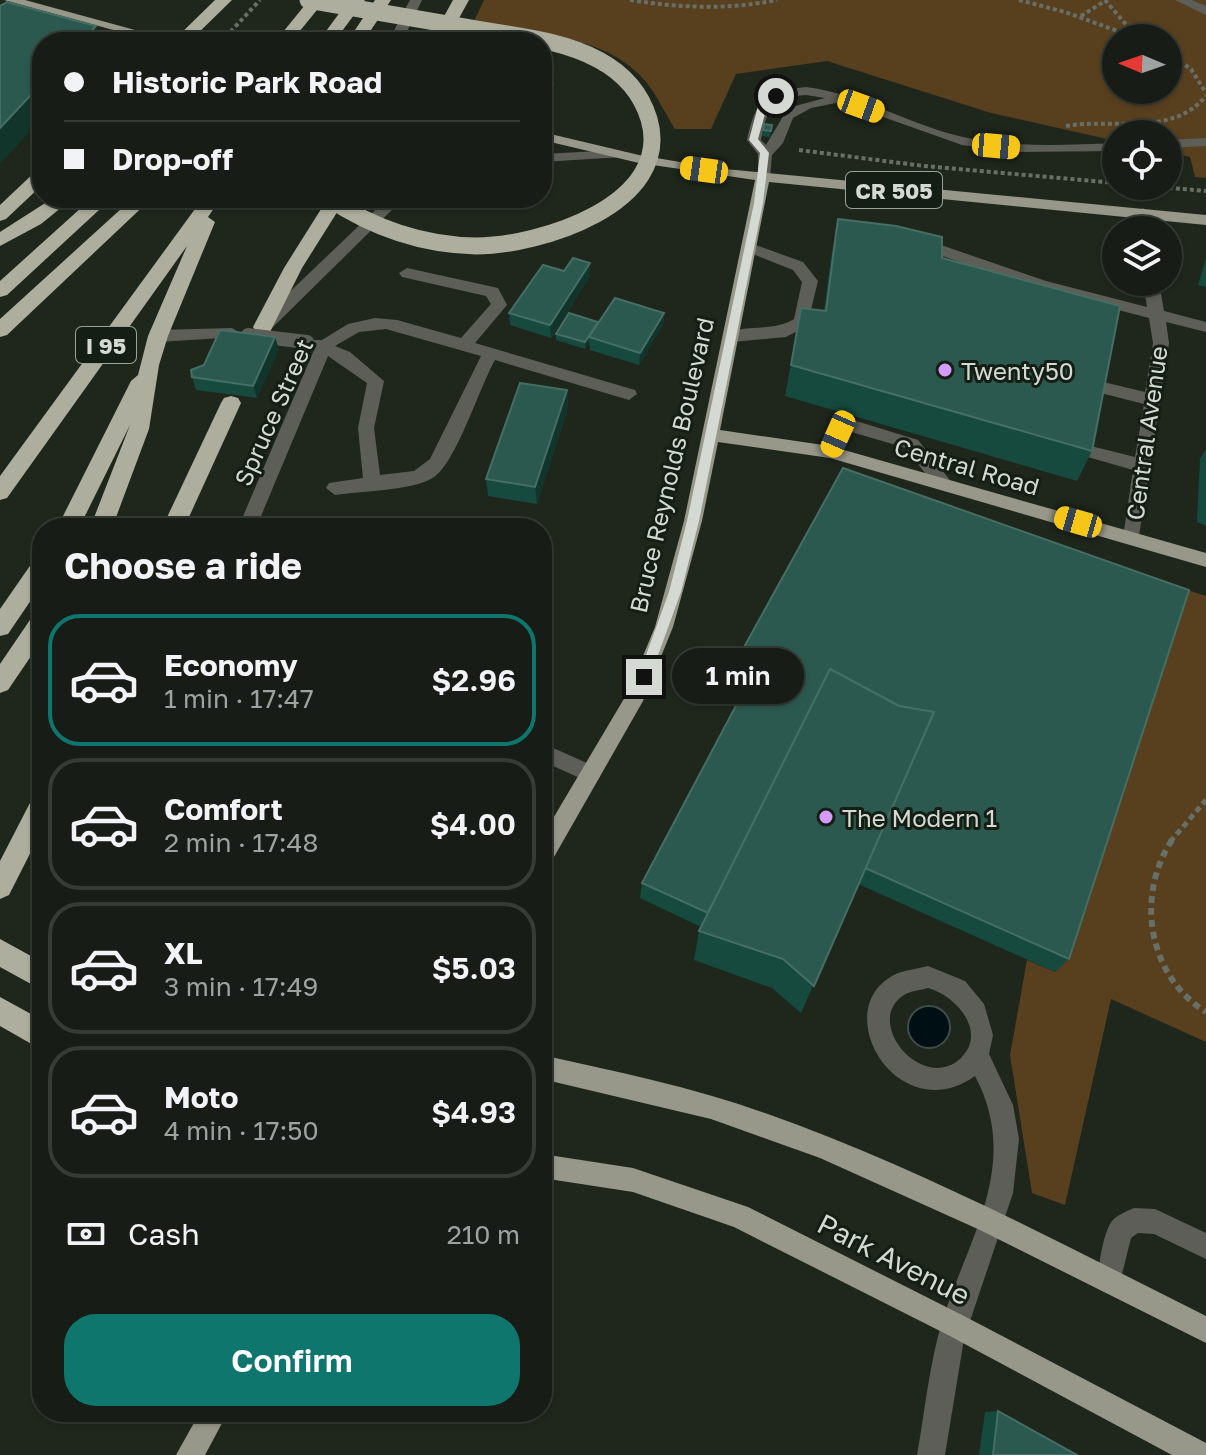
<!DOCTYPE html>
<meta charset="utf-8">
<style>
:root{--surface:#171d16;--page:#20261f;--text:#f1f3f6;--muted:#9ea2a1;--line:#363b35;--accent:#0f766e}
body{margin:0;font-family:"Golos Text",sans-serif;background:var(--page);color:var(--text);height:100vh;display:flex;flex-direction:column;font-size:30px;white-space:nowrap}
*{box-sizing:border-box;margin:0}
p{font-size:26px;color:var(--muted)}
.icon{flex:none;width:44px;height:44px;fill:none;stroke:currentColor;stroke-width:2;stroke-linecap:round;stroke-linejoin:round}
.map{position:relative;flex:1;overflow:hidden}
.panel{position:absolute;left:32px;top:518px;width:520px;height:904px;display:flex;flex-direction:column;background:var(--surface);border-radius:32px;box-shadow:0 2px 6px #0004,0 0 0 2px var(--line)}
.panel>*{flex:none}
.guide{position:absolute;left:32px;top:32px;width:520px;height:176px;border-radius:32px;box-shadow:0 2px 6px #0004,0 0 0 2px var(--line);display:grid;align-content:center;height:176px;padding:0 32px;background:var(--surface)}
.needle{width:52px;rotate:272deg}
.buttons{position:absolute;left:1102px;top:24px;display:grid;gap:16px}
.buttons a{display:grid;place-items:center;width:80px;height:80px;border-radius:50%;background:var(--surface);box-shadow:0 2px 6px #0004,0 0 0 2px var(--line);font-size:40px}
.end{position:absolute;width:36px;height:36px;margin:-18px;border:10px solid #d4dad3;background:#111;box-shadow:0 0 0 4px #111}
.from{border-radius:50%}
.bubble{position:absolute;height:56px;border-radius:28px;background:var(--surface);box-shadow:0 2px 6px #0004,0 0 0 2px var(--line);font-size:26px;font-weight:600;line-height:56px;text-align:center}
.car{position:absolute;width:24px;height:48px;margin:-24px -12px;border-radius:10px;box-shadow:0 0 6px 2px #0007;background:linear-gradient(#f5c518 24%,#345 0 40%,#f5c518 0 76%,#345 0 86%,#f5c518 0)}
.guide b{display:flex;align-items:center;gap:28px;height:76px;font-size:30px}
.guide b+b{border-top:2px solid var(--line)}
.guide i{width:20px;height:20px;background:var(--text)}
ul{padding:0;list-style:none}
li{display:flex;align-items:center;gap:24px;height:132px;margin:0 16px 12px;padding:0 16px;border:4px solid var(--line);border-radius:32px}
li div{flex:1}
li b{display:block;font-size:30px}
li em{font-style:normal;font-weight:600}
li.on{border-color:var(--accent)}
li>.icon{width:72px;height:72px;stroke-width:1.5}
h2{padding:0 32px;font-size:36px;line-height:96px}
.pay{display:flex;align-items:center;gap:20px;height:88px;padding:0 32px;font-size:30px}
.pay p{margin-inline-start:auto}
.primary-button{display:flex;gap:16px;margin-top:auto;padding:16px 32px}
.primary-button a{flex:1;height:92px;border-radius:32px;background:var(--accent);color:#fff;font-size:32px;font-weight:600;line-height:92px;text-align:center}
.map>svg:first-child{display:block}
</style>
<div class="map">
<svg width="1206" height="1455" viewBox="0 0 1206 1455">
<rect width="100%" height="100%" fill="#1f271d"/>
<g fill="#583f1e" fill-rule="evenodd">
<path d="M484,0H1206V178L1195,177L1190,157L1168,152V134H1116V141L991,113L827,61L736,74L711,129H675C665,114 658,96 646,82C607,34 529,33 473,23ZM1116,38H1168V90H1116Z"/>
<path d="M1166,583L1206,596V1042L1111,999L1065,1205L1032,1193L1010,1055L1027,960L1055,972Z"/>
</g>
<circle fill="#000f13" stroke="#404c4d" stroke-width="2" cx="929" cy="1027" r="21"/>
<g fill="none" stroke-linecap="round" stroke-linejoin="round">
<g stroke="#686f66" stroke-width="4" stroke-dasharray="4 3" stroke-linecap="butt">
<path d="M630,0C680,8 727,10 777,0"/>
<path d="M1019,0L1065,12L1137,38"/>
<path d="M1105,0L1135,35"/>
<path d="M1081,16L1105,1"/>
<path d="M221,42L260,0"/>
<path d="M1168,53L1191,69L1206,93"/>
<path d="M1066,126C1113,118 1172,137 1206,96"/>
<path d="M799,150L924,166L1116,183"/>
<path d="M33,153L42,145"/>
<path d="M1148,186L1206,191"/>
</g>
<path stroke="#686f66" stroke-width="5" stroke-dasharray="6 4" stroke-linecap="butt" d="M1170,842L1206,800"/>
<path stroke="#686f66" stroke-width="6" stroke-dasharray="7 5" stroke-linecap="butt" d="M1172,840C1135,896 1148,976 1206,1012"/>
<g fill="#5e5e58" fill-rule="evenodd">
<path d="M410,0H422L402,42H388Z"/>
<path d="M1175,0H1192L1206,6V15Z"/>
<path d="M806,87C862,94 909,125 963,137C1013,148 1066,145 1116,143V151L1019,152L962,145L841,102L811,108L793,118L783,143L772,155L770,177L763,181L758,180V154L747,140C755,100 766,91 806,87ZM806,95L825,98L788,108L766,145L761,140C767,108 772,98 806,95Z"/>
<path d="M1206,138V146L1168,148V140Z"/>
<path d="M618,150L625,154L623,157L542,162V154Z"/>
<path d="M388,198H404L269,331H257V323Z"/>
<path d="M1143,208L1150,213L1152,230H1138L1136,213Z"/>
<path d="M918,240L938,244L1046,281L1147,307L1143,282H1159L1164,311L1206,322V332L1166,322L1169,343L1138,542L1132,544L1123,537L1133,470L1081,455L1078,451L1087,445L1135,457L1144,404L1093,391L1091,387L1099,381L1145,392L1153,343L1149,318L1037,289L931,252L913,248V242Z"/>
<path d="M750,243L803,262L818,281L807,326L786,337L732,342L724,336C737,323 773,333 794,319L802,282L793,270L745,251V245Z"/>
<path d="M407,268L498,288L507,305L475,343L635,390L637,394L629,400L495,360C480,386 456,463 434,477C414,491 360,491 335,495L326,488L329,483L363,478L358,428L367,383L328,356L256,528H238L314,350L307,344L309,340H322L348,324L375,318L397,320L461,338L491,304L486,296L402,277L399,273ZM386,329L481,356L430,459L414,471L380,475L374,428L384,381L350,352L335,346L359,332Z"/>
<path d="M232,328L240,333L238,337L158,342L150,336L158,330Z"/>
<path d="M846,410L852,412L853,420L918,440L949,479L952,484L949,489H937L906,448L848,431L836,456H824L821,452L840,412Z"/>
<path d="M542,743L598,768L601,774L598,780L591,783L542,761Z"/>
<path d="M928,966L965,981L984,1004L993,1035L989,1054L1013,1105L1019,1139L1013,1193L964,1339L945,1455H917C925,1411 929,1365 942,1322C968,1238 1022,1164 975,1076C899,1130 828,1013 892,976C902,970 917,969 928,966ZM928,988C955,995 988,1031 961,1058C923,1094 862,1022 904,995C910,991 921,990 928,988Z"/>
<path d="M1134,1208L1155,1209L1206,1233V1259L1154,1234L1138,1233L1131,1238L1118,1290L1109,1294L1100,1290C1095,1278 1103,1232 1112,1221C1117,1215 1127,1211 1134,1208Z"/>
</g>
<g fill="#97978a" fill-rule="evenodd">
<path d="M4,0H25L179,42H157Z"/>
<path d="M542,132L639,155L715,168L1206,215V225L769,182L720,430L830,446L1206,553V567L830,458L718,442L702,521L673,627L643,701L550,864L542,867V837L628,692L655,627L684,521L755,180L639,163L542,140Z"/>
<path d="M542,1055C617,1072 693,1087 765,1113C918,1167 1062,1244 1206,1316V1343L980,1230L820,1158L711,1119L542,1079Z"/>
<path d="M542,1154L633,1168L748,1207L964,1316L1206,1443V1455H1172L946,1334L734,1227L633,1192L542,1178Z"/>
<path d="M200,1412H228L205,1455H176Z"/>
</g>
<g fill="#aeae9e" fill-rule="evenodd">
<path d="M215,0H232L189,42H172Z"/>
<path d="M309,0H325L291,42H275Z"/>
<path d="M349,0H365L334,42H318Z"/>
<path d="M375,0H391L363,42H347Z"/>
<path d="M453,0H469L446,42H430Z"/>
<path d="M42,170V185L6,219L0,221V205L36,171Z"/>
<path d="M53,198H73L41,224L0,246V232Z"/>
<path d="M92,198H112L7,295L0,297V281Z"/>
<path d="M133,198H152L7,335L0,337V319Z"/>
<path d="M203,198H221L208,217L215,222L168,336L159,365L149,429L112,528H90L130,425L79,528H57L131,381L138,375L148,336L187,246L7,498L0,500V476Z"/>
<path d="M328,198H346L302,268L270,332H256L253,327L284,268Z"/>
<path d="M231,396L238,398L241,403L184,528H162L221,403L224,398Z"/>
<path d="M42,557V584L8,634L0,636V609L34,560Z"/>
<path d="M42,612V640L8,690L0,693V664L34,614Z"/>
<path d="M42,794V830L9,895L0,899V861L33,797Z"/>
<path d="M0,939L42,962V990L0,967Z"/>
<path d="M0,997L42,1020V1050L0,1026Z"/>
</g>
<path stroke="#5e5e58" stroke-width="14" d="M248,335L307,342"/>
<path stroke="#aeae9e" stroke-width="17" d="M308,0C364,10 420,19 476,29C517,36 562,40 599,60C623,73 641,93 649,119C674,205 538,246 476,246C421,245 373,228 328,198"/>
</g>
<g fill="#164a3f">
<path d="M764,124L772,125L770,137L762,136Z"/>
<path d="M838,219L942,258L1092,451L1077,481L785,396L801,308L824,311L832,251Z"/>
<path d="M1206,258V287L1198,285Z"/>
<path d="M564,271L590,276L551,338L510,325L509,313Z"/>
<path d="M664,313L663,325L639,365L590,350L589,341L585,349L556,340V334L598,322V325Z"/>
<path d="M279,349L257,398L196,390L192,377Z"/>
<path d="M567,390L568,408L537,504L488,496L486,479Z"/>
<path d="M1206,449V526L1197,522L1200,459Z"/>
<path d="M843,468L1069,959L1055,972L858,884L801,1013L772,988L694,960L699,931L701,927L640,898L642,883L748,683L734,678L738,658Z"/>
<path d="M998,1411L1077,1455H979L985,1412Z"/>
</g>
<g fill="#11352b">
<path d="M96,26L101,42H81Z"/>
<path d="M42,83V118L0,164V128Z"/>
<path d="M553,84L554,97L544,111L543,98Z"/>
<path d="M590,263V276L551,338L550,325Z"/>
<path d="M664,313L663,325L639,365L640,353Z"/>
<path d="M598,322V328L589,337V341L585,349V342Z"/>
<path d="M275,337L279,349L257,398L253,386Z"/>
<path d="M567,390L568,408L537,504L535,487Z"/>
</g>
<g fill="#2b594f" stroke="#456e64" stroke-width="2">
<path d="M7,2L96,26L81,42H42V83L0,128V6Z"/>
<path d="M542,82L553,84L543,98H542Z"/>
<path d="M764,124L772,125L771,131L763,130Z"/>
<path d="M838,219L896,226L942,237V258L1120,306L1092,451L791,365L801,308L826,311Z"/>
<path d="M573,258L590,263L550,325L509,313L543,265L564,271Z"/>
<path d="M615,298L664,313L640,353L589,337Z"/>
<path d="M569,313L598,322L585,342L556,334Z"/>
<path d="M220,330L275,337L253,386L192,377L191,370L204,365Z"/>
<path d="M520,383L567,390L535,487L486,479Z"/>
<path d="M843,468L1189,590L1069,959L865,868L934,712L899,706L830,669L708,913L642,883L757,666L738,658Z"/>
<path d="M830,669L899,706L934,712L814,986L783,959L699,931Z"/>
<path d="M998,1411L1077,1455H993Z"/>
</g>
<path fill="#d4dad3" d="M773,94L780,96L767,107L758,139L769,153L763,203L699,521L681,592L650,677L644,682L638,677L669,592L687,521L754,203L760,153L749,140L758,106Z"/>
<g fill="#d59bfa" stroke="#151e14" stroke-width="3">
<circle cx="945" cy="370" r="8"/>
<circle cx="826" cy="817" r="8"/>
</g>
<g text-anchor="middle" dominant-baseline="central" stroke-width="6" stroke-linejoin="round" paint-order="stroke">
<g fill="#151e14" stroke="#9ba29a" stroke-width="2">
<rect x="846" y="172" width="96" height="36" rx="6"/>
<rect x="76" y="327" width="60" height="36" rx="6"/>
</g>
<g font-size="22" font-weight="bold" fill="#d4dad3">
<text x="894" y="190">CR 505</text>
<text x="106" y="345">I 95</text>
</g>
<g font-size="24" fill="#d4dad3" stroke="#151e14" text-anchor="start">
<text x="961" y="370">Twenty50</text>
<text x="842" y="817">The Modern 1</text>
</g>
<g font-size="24" fill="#d4dad3" stroke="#151e14">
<text transform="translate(273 412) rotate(-66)">Spruce Street</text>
<text transform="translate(1146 433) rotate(-82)">Central Avenue</text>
<text transform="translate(671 465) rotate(-77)">Bruce Reynolds Boulevard</text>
<text transform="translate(967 466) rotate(16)">Central Road</text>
</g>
<g font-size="28" fill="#d4dad3" stroke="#151e14">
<text transform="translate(894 1259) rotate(27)">Park Avenue</text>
</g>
</g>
</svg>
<div class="buttons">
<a><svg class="needle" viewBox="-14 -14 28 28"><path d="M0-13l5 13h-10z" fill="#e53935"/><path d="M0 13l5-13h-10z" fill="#9ea2a1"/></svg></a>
<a><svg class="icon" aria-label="locate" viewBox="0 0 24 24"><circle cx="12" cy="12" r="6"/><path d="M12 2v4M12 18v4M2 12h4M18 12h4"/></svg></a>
<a><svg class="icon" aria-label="layers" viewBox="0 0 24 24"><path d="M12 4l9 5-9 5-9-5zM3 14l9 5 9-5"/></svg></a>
</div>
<i class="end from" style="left:776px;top:96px"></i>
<i class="end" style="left:644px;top:677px"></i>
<div class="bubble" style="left:672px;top:648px;width:132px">1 min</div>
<i class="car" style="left:861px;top:106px;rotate:110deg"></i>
<i class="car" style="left:996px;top:146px;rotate:95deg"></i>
<i class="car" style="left:704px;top:170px;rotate:278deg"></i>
<i class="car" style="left:838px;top:434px;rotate:204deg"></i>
<i class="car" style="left:1078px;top:522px;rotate:286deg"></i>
<div class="guide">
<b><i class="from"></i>Historic Park Road</b>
<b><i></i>Drop-off</b>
</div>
<section class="panel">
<h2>Choose a ride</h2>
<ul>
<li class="on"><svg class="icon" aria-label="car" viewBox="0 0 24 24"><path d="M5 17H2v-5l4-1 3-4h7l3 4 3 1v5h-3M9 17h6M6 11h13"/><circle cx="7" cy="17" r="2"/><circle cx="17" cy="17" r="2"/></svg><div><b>Economy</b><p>1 min · 17:47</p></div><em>$2.96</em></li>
<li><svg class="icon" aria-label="car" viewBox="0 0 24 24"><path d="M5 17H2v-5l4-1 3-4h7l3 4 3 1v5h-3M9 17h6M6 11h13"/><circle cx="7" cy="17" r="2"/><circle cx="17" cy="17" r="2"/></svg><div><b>Comfort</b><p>2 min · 17:48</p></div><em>$4.00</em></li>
<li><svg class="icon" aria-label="car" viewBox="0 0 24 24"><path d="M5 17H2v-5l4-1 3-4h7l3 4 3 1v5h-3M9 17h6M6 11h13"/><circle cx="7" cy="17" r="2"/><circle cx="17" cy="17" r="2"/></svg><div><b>XL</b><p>3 min · 17:49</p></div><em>$5.03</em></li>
<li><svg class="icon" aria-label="car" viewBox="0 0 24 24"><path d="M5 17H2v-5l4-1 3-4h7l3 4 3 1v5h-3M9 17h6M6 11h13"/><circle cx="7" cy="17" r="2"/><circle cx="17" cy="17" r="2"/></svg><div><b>Moto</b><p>4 min · 17:50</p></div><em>$4.93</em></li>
</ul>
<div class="pay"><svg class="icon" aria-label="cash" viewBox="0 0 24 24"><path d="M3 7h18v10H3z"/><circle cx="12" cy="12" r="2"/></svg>Cash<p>210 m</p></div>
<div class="primary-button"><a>Confirm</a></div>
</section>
</div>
